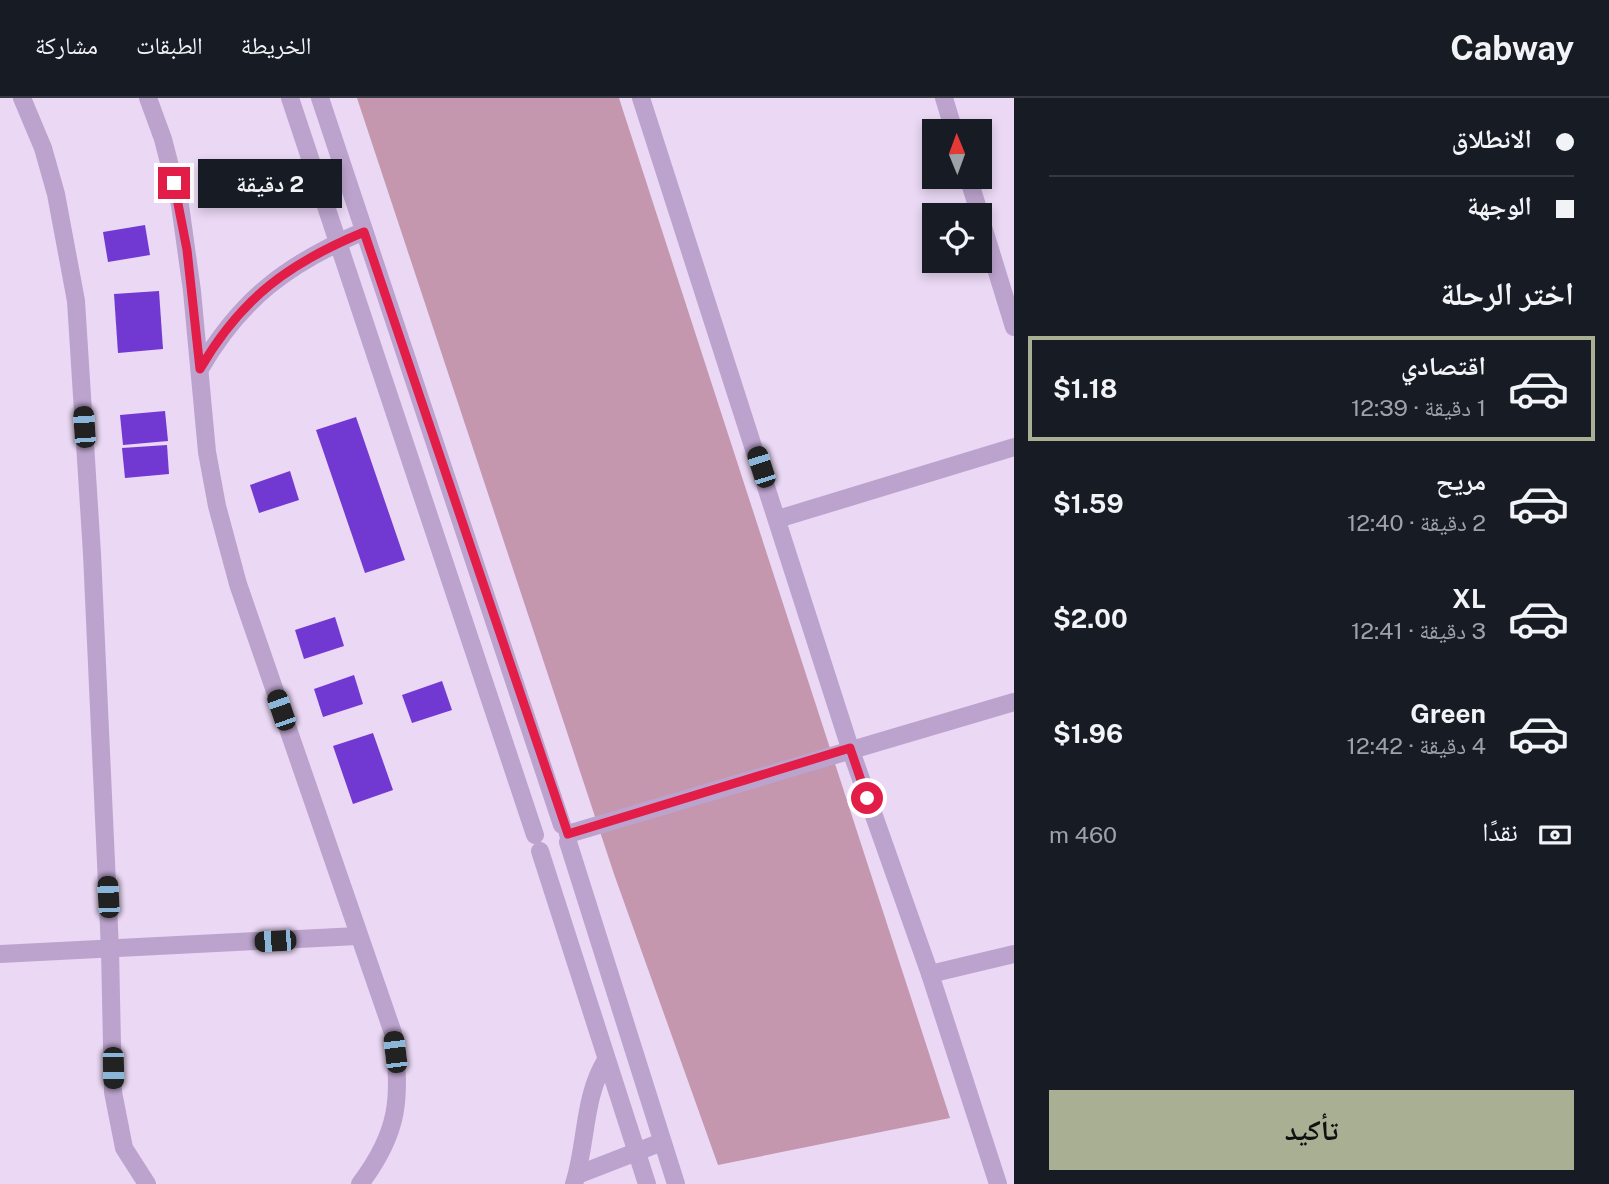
<!DOCTYPE html>
<html lang="ar">
<meta charset="utf-8">
<style>
:root{--surface:#171b24;--page:#20242c;--text:#f1f3f6;--muted:#9ea1a6;--line:#363941;--accent:#a8af92}
body{margin:0;font-family:"Public Sans","Noto Naskh Arabic",sans-serif;background:var(--page);color:var(--text);direction:rtl;height:100vh;display:flex;flex-direction:column;font-size:26px;white-space:nowrap}
*{box-sizing:border-box;margin:0}
p{font-size:23px;color:var(--muted)}
.icon{flex:none;width:38px;height:38px;fill:none;stroke:currentColor;stroke-width:2;stroke-linecap:round;stroke-linejoin:round}
.map{position:relative;flex:1;overflow:hidden;direction:ltr}
.sheet{display:flex;flex-direction:column;background:var(--surface);width:595px}
.sheet>*{flex:none}
.banner{display:grid;align-content:center;height:154px;padding:0 35px;background:var(--surface)}
.needle{width:46px;rotate:359deg}
.controls{position:absolute;left:922px;top:21px;display:grid;gap:14px}
.controls a{display:grid;place-items:center;width:70px;height:70px;border-radius:0px;background:var(--surface);box-shadow:0 4px 10px #0003;font-size:35px}
.end{position:absolute;width:32px;height:32px;margin:-16px;border:9px solid #e11d48;background:#fff;box-shadow:0 0 0 4px #fff}
.from{border-radius:50%}
.bubble{position:absolute;height:49px;border-radius:0px;background:var(--surface);box-shadow:0 4px 10px #0003;font-size:23px;font-weight:700;line-height:49px;text-align:center;direction:rtl}
.car{position:absolute;width:21px;height:42px;margin:-21px -10px;border-radius:9px;box-shadow:0 0 5px 2px #0007;background:linear-gradient(#222 24%,#8ab4d8 0 40%,#222 0 76%,#8ab4d8 0 86%,#222 0)}
.banner b{display:flex;align-items:center;gap:24px;height:66px;font-size:26px}
.banner b+b{border-top:2px solid var(--line)}
.banner i{width:18px;height:18px;background:var(--text)}
ul{padding:0;list-style:none}
li{display:flex;align-items:center;gap:21px;height:105px;margin:0 14px 10px;padding:0 21px;border:4px solid transparent;border-radius:0px}
li div{flex:1}
li b{display:block;font-size:26px}
li em{font-style:normal;font-weight:700}
li.on{border-color:var(--accent)}
li>.icon{width:63px;height:63px;stroke-width:1.5}
h2{padding:0 35px;font-size:32px;line-height:84px}
.pay{display:flex;align-items:center;gap:18px;height:77px;padding:0 35px;font-size:26px}
.pay p{margin-inline-start:auto}
.primary-button{display:flex;gap:14px;margin-top:auto;padding:14px 35px}
.primary-button a{flex:1;height:80px;border-radius:0px;background:var(--accent);color:#111;font-size:28px;font-weight:700;line-height:80px;text-align:center}
header{display:flex;align-items:center;gap:42px;box-sizing:border-box;height:98px;padding:0 35px;background:var(--surface);border-bottom:2px solid var(--line)}
header strong{font-size:33px}
nav{display:flex;gap:38px;margin-inline-start:auto;font-size:24px}
main{display:flex;flex:1;min-height:0}
.map>svg:first-child{display:block}
</style>
<header>
<strong>Cabway</strong>
<nav><a>الخريطة</a><a>الطبقات</a><a>مشاركة</a></nav>
</header>
<main>
<section class="sheet">
<div class="banner">
<b><i class="from"></i>الانطلاق</b>
<b><i></i>الوجهة</b>
</div>
<h2>اختر الرحلة</h2>
<ul>
<li class="on"><svg class="icon" aria-label="car" viewBox="0 0 24 24"><path d="M5 17H2v-5l4-1 3-4h7l3 4 3 1v5h-3M9 17h6M6 11h13"/><circle cx="7" cy="17" r="2"/><circle cx="17" cy="17" r="2"/></svg><div><b>اقتصادي</b><p>1 دقيقة · 12:39</p></div><em>$1.18</em></li>
<li><svg class="icon" aria-label="car" viewBox="0 0 24 24"><path d="M5 17H2v-5l4-1 3-4h7l3 4 3 1v5h-3M9 17h6M6 11h13"/><circle cx="7" cy="17" r="2"/><circle cx="17" cy="17" r="2"/></svg><div><b>مريح</b><p>2 دقيقة · 12:40</p></div><em>$1.59</em></li>
<li><svg class="icon" aria-label="car" viewBox="0 0 24 24"><path d="M5 17H2v-5l4-1 3-4h7l3 4 3 1v5h-3M9 17h6M6 11h13"/><circle cx="7" cy="17" r="2"/><circle cx="17" cy="17" r="2"/></svg><div><b>XL</b><p>3 دقيقة · 12:41</p></div><em>$2.00</em></li>
<li><svg class="icon" aria-label="car" viewBox="0 0 24 24"><path d="M5 17H2v-5l4-1 3-4h7l3 4 3 1v5h-3M9 17h6M6 11h13"/><circle cx="7" cy="17" r="2"/><circle cx="17" cy="17" r="2"/></svg><div><b>Green</b><p>4 دقيقة · 12:42</p></div><em>$1.96</em></li>
</ul>
<div class="pay"><svg class="icon" aria-label="cash" viewBox="0 0 24 24"><path d="M3 7h18v10H3z"/><circle cx="12" cy="12" r="2"/></svg>نقدًا<p>460 m</p></div>
<div class="primary-button"><a>تأكيد</a></div>
</section>
<div class="map">
<svg width="1014" height="1086" viewBox="0 0 1014 1086">
<rect width="100%" height="100%" fill="#ead8f4"/>
<path fill="#c497af" d="M357,0H619L950,1020L718,1067L614,776Z"/>
<g fill="#7238d2">
<path d="M145,127L150,157L108,164L103,134Z"/>
<path d="M159,193L163,251L118,255L114,196Z"/>
<path d="M165,313L168,343L123,347L120,317Z"/>
<path d="M356,319L405,462L365,475L316,332Z"/>
<path d="M167,347L169,376L125,380L122,350Z"/>
<path d="M290,373L299,402L259,415L250,387Z"/>
<path d="M335,519L344,548L304,561L295,532Z"/>
<path d="M354,577L363,606L323,619L314,591Z"/>
<path d="M442,583L452,612L412,625L402,597Z"/>
<path d="M373,635L393,692L353,706L333,648Z"/>
</g>
<g fill="none" stroke-linecap="round" stroke-linejoin="round">
<g stroke="#bca3cd" stroke-width="18">
<path d="M22,0L43,50L56,96L76,203L92,456L110,852L113,994L124,1050L147,1086"/>
<path d="M148,0L163,41L180,107L192,193L207,354L217,408L238,486L393,935C401,1000 400,1033 360,1086"/>
<path d="M944,0L954,33"/>
<path d="M968,79L980,117"/>
<path d="M980,119L1014,229"/>
<path d="M200,271C241,200 289,165 364,133"/>
<path d="M778,421L1014,349"/>
<path d="M0,856L357,838"/>
<path d="M930,876L1014,856"/>
<path d="M574,1086C587,1045 583,999 606,962"/>
</g>
<g stroke="#bca3cd" stroke-width="18">
<path d="M290,0L535,737"/>
<path d="M320,0L562,727"/>
<path d="M641,0L850,650L930,876L998,1086"/>
<path d="M568,736L1014,604"/>
<path d="M568,744L676,1086"/>
<path d="M540,753L647,1086"/>
<path d="M577,1077L662,1044"/>
</g>
</g>
<g fill="none" stroke-linecap="round" stroke-linejoin="round">
<path stroke="#e11d48" stroke-width="9" d="M174,85L187,152L200,271C241,200 289,165 364,134L568,736L850,650L867,700"/>
</g>
</svg>
<div class="controls">
<a><svg class="needle" viewBox="-14 -14 28 28"><path d="M0-13l5 13h-10z" fill="#e53935"/><path d="M0 13l5-13h-10z" fill="#9ea1a6"/></svg></a>
<a><svg class="icon" aria-label="locate" viewBox="0 0 24 24"><circle cx="12" cy="12" r="6"/><path d="M12 2v4M12 18v4M2 12h4M18 12h4"/></svg></a>
</div>
<i class="end from" style="left:867px;top:700px"></i>
<i class="end" style="left:174px;top:85px"></i>
<div class="bubble" style="left:198px;top:61px;width:144px">2 دقيقة</div>
<i class="car" style="left:84px;top:329px;rotate:356deg"></i>
<i class="car" style="left:761px;top:369px;rotate:342deg"></i>
<i class="car" style="left:281px;top:612px;rotate:341deg"></i>
<i class="car" style="left:108px;top:799px;rotate:357deg"></i>
<i class="car" style="left:275px;top:843px;rotate:267deg"></i>
<i class="car" style="left:395px;top:954px;rotate:353deg"></i>
<i class="car" style="left:113px;top:970px;rotate:179deg"></i>
</div>
</main>
